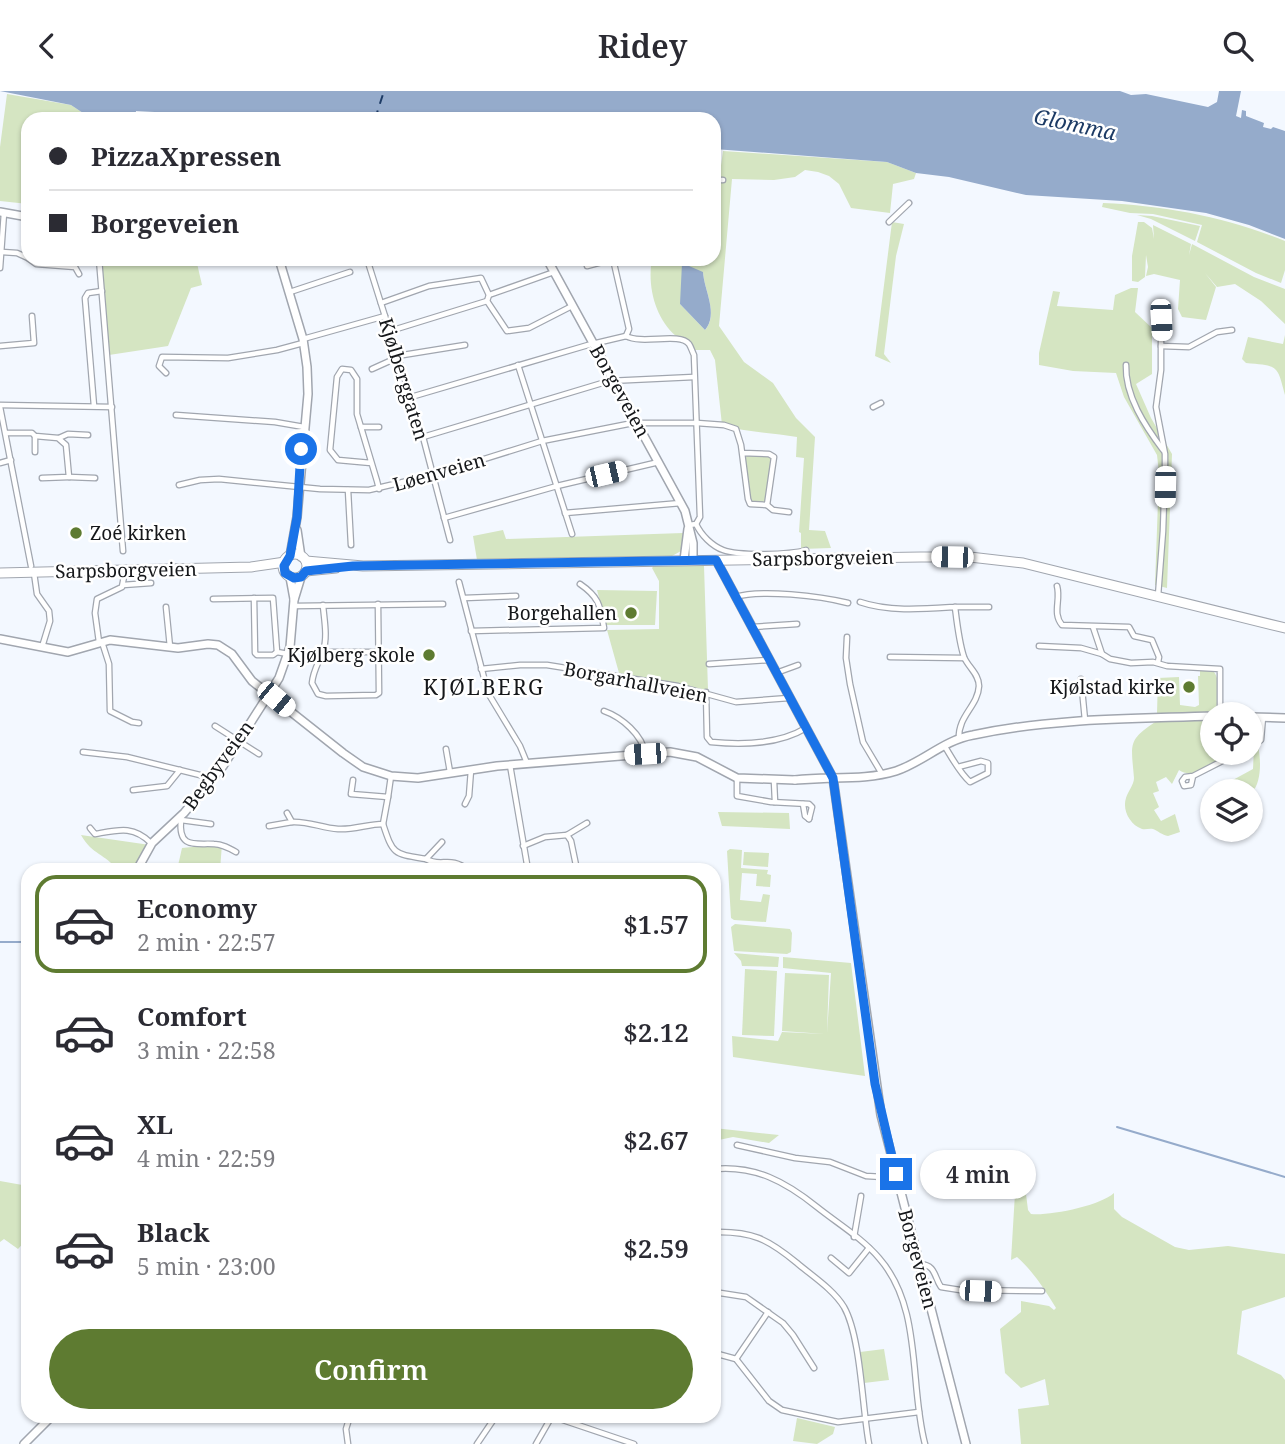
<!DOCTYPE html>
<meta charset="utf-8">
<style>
:root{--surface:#fff;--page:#f7f7f7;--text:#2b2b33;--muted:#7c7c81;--line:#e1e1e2;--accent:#5e7b31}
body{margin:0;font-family:"Noto Serif",serif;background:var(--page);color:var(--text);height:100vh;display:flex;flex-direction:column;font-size:26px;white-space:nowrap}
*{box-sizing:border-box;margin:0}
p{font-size:23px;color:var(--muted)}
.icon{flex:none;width:38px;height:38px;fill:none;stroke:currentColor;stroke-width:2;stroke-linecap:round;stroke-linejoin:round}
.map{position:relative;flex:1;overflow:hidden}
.side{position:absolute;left:21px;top:772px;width:700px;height:560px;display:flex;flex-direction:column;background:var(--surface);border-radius:21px;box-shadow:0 2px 5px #0004}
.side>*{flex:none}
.guide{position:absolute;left:21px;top:21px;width:700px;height:154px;border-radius:21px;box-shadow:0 2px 5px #0004;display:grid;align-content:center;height:154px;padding:0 28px;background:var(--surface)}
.fabs{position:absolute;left:1200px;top:611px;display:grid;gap:14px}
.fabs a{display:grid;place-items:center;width:63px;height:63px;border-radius:50%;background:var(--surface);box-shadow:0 2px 5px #0004;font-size:35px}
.end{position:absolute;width:32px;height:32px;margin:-16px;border:9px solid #1a73e8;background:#fff;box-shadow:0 0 0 4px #fff}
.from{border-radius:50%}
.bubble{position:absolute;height:49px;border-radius:24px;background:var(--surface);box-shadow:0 2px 5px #0004;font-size:23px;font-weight:600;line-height:49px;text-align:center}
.car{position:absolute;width:21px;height:42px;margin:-21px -10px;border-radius:9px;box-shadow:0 0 5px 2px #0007;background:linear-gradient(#fff 24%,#345 0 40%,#fff 0 76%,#345 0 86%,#fff 0)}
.guide b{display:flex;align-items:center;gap:24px;height:66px;font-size:26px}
.guide b+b{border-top:2px solid var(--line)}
.guide i{width:18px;height:18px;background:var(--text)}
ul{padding:12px 0 0;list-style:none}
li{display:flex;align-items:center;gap:21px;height:98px;margin:0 14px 10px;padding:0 14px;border:4px solid transparent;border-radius:21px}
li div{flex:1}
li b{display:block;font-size:26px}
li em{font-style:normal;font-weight:600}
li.current{border-color:var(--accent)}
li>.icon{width:63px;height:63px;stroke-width:1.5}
.button{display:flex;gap:14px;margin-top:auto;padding:14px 28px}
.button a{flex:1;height:80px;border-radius:42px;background:var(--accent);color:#fff;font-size:28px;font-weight:600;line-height:80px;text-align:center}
header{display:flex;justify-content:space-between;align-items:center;height:91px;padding:0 28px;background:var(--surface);font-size:32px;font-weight:600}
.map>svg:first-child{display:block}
</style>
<header><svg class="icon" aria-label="back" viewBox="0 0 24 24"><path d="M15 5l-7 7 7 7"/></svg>Ridey<svg class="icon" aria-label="search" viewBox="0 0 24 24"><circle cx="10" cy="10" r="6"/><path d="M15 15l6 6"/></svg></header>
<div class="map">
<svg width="1285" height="1353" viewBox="0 0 1285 1353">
<rect width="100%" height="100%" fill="#f3f8ff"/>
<g fill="#d5e5c2" fill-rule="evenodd">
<path d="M7,3L71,14L89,26V28H28V113L0,110V56Z"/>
<path d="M723,60L887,71L916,82L914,88L893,93L890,122L851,117L839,93L829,85L818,81L805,79L795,86L774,89L732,88L719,235L744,271L773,292L796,327L815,346L809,439L825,440L831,457L801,458V442L799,441L804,367L796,366L797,346C773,342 744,341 722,334L715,269L710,259H693C688,252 683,250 676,245C655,227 647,195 652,168H714V89H719ZM703,181C704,199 719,223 705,239L680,213Z"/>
<path d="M1103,112C1168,115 1225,126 1285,150V179L1281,192L1256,182L1197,151L1202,134L1153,123L1130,122L1102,116Z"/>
<path d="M1137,124L1152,125L1200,135L1195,150L1151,128Z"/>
<path d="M892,131L904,133L896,165L884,263L891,272L875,265Z"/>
<path d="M1138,131H1144L1152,137L1154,148L1153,134L1191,153L1189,164L1192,153L1254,186L1285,198V233L1261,210L1235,193L1217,196L1205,182L1216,196L1206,229L1182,226L1178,218L1180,189L1154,183L1146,185L1148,176L1146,164L1145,186L1138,191L1132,190V165Z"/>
<path d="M101,168H196L202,194L191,197L168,255L109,264Z"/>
<path d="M1131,197H1138L1135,221L1152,237V283L1136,293L1151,327L1172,363L1167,497L1155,494L1159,382L1157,364L1124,306L1116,282L1073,280L1039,274V262L1053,200L1060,201L1057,215L1113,219L1115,204Z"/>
<path d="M1285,244V304C1277,273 1278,275 1246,272L1242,268L1248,246L1283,253Z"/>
<path d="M748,364L768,365L772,369L767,408L763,412H755L750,408L745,367Z"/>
<path d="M503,439L506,448L683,442L681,460L672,465L477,469L473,445Z"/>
<path d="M656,472L704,475L708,599L619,582L607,539L659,538V490L652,477Z"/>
<path d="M597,499L657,500L655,534H606Z"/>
<path d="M1200,579L1214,581C1221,590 1219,612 1214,622L1159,624L1157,622L1158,587L1179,586L1180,614L1195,616L1199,614L1198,585H1200Z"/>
<path d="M1160,628L1213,630V662H1224L1226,666C1213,673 1193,689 1179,679L1172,693L1166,686L1156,691L1159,700L1153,702L1159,716L1154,719L1161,730L1175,723L1180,741L1168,745C1162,744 1158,740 1153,738C1149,737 1146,739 1142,738C1130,734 1122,719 1126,707C1128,700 1134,694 1134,687C1131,651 1127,649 1160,628Z"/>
<path d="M1258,655C1261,667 1262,693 1251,702V700H1222L1220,696L1253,678L1254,656Z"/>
<path d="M718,721L789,722L790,738L722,735Z"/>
<path d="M81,744L150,754L134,779H117C106,763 92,764 81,744Z"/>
<path d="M222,753L220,779H177L182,757Z"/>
<path d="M730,758L742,759L741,777L768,779L767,783L771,784L770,796L756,795L757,783L742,782L740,809L761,811L763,803L770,804L766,831L734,829L731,827L727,760Z"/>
<path d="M744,761L769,762L768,776L743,774Z"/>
<path d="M735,833L790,838L792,842L791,861L787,863L734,860L731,836Z"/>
<path d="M734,862L779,866L778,876L742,875L741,870Z"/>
<path d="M783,866L851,872L865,985L733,966L732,945L778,950L782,941L825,943L782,940L785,882L829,884L827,942L831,882L783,877Z"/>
<path d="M745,878L777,880L774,945L742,944Z"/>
<path d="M714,1037L779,1044L769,1052L733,1046L714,1050Z"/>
<path d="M0,1090L28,1095V1147L18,1158L4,1148L0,1151Z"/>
<path d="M1015,1102L1026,1103L1028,1119L1031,1123C1049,1125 1100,1115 1114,1102V1118L1122,1126L1175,1156L1189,1159L1228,1155L1285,1163V1206L1242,1220L1237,1263L1281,1284L1285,1289V1353H1021L1018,1318L1049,1314L1045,1288L1021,1297L1005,1282L1000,1238L1021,1221V1210L1049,1215L1054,1219L1056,1217C1045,1199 1033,1180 1017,1166L1011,1169Z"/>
<path d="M884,1258L889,1289L864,1292L860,1261Z"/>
<path d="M797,1327L835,1336L833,1343L817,1353L793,1350Z"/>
</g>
<g fill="#95abcb">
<path d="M0,0H1120L1131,4L1146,3L1208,16L1217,11L1219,0H1241L1236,25L1241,27L1242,19L1246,20V25L1264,32L1263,36L1271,38L1273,36L1285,40V148L1249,134L1206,122L1122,110L1026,104L949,86L916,82L887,71L714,58V28H173V22L136,20L135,28L89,26L71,14Z"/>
<path d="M682,172L703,181C704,199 719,223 705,239L680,213Z"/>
</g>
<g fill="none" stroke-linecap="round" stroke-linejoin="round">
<g stroke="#95abcb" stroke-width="2">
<path d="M0,851H28"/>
<path d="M1117,1036L1285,1086"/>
</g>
<path stroke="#1d3b65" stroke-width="2" stroke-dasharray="9 7" stroke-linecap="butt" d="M375,28L384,0"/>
<defs>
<g id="street">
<path d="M714,89H723"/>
<path d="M889,131L909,112"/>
<path d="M2,161L17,162L28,167"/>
<path d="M29,168L36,173L75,176L79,183"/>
<path d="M99,168L123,460"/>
<path d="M367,168L423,346L450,449"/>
<path d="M613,168L629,238L626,245"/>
<path d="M369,172L385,168"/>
<path d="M587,175L613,168"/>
<path d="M0,177L4,122"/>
<path d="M290,201L350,181"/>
<path d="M489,204L554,181"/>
<path d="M381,212L429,195L481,187L489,204L487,210L507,240L529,237L572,215"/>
<path d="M390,240L487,210"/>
<path d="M626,245C643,254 679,241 689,253C691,256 692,260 694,264L700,426L696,433L689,434"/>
<path d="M303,248L385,225"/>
<path d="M0,255L34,252L32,225"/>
<path d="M1161,255L1189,256L1217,241L1232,239"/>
<path d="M518,274L572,443"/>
<path d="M1126,274C1125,305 1145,335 1163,359"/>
<path d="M372,278L403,264L465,254"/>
<path d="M166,282L159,275L162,266L228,267L277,259L303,252"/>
<path d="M411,306L588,254L626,245"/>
<path d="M0,314L112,316"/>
<path d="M94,315L85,207L88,202L102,200"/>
<path d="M0,316L31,475"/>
<path d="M873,316L881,312"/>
<path d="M176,324L275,331L304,336"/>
<path d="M361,336H379"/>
<path d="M6,342H32L35,345L58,347L66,354L69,386L42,387"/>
<path d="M423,346L609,290L694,286"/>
<path d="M59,347L68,343L88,344"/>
<path d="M35,361V345"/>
<path d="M0,372L11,369"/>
<path d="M371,372L338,369L330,359L337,286L342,278L351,279L357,288V323L377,390L379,398"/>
<path d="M69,386L95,387"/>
<path d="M179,394L200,389L219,388L320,398L369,399L433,384L542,350L633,332H697L724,334L736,338L741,354L748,408L750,413L767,414L774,366L769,363L742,362"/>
<path d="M348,399L351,454"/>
<path d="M767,414L773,419L789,421"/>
<path d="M565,422L681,412"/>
<path d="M444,427L557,395L659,371"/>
<path d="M696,433C701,444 712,455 723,459C739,465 790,464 806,459"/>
<path d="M34,482L37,503L49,520L50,530L42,556"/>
<path d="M459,491L488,602L520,655L527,672"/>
<path d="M123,494L151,492"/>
<path d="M1057,495C1061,509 1052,522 1062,534L1129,536L1134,545L1152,549L1159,566L1158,571"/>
<path d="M1158,505L1163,440L1165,378V363L1156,316L1161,279V229"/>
<path d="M735,506C761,498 820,505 848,512"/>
<path d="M254,507L255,562L257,564H273L277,561"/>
<path d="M464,507L516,505"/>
<path d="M213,508L273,507L277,561L288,563"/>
<path d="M860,511C889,521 924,518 955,516"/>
<path d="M323,514C324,528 328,546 323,560C319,571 313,580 312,592L318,603L326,605L376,604L379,602L378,513"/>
<path d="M294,515L443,513"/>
<path d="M166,516L170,556"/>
<path d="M752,536L797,533"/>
<path d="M1093,536L1102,563L1110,568L1131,572L1153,571L1167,575L1220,578V623"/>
<path d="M471,540L604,537C600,514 599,506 580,493"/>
<path d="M847,546L846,567L850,593L863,651L882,683"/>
<path d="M99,551L95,522L97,508L122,496L125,480"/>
<path d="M102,551L109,573L110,620L132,631L139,632"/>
<path d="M1039,555L1081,557L1102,563"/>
<path d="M323,561H378"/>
<path d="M890,566L964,567"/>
<path d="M709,573L769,569"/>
<path d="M481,578L520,574H547L678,595L736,611L789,607"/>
<path d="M776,582L798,574"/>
<path d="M1081,588L1085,629"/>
<path d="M706,601L707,646L711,651C742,654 778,654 806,637"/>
<path d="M604,620C621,626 643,644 645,663"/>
<path d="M215,635L259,663"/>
<path d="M959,647C958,625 978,615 979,595C979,583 968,576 964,566C959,551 957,532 955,516H989"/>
<path d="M944,654C952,667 959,681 970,691L988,682V672L981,670L958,676"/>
<path d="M1251,655L1261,649L1263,626"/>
<path d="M446,658L450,681"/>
<path d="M83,661L127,666L212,687"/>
<path d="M510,674L528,779"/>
<path d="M1193,685L1191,694L1184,695L1182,690L1185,686L1193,685L1238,662"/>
<path d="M737,687V705L771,711L809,713L812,716L809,728"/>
<path d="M353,689L351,703L388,706L391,685"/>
<path d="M774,690L775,711"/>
<path d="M133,699L167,695L180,679"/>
<path d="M465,713L469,705L471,679"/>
<path d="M803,713L805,725L809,728"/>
<path d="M181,729C178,758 195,752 214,753C222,753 229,757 236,761"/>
<path d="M181,729L211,733"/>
<path d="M292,731C308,730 322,737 338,738C354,739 368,733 383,733L388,706"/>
<path d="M383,733C393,764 394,763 426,768L442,751"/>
<path d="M269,735L292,731L287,722"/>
<path d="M90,737L95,743C118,739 133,734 151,752"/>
<path d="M567,744L587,732"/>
<path d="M523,755L545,746L567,744L571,750L577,779"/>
<path d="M426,768C441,777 450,764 468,779"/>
<path d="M737,1054L795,1067L830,1071L866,1085L883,1086L896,1083"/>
<path d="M714,1078C755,1074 786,1091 817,1116C837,1132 862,1147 879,1167C923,1217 909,1293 925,1353"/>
<path d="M714,1141C752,1140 768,1148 797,1172C812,1185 833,1198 844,1216C861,1246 862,1316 869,1353"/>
<path d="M854,1146L861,1105"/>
<path d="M831,1167L849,1182L869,1157"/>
<path d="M920,1173C936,1174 934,1186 941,1196L960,1199L1042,1200"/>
<path d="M714,1201L746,1206L783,1232L793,1244L814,1277"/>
<path d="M714,1262L736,1268L769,1310L782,1319L838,1331L919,1321"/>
<path d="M736,1268L768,1221"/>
<path d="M551,1325L634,1353"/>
<path d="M348,1353L346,1338L350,1325"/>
<path d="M477,1353L496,1325"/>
<path d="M536,1353L552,1325"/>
</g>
<g id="secondary">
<path d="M0,121L28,126"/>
<path d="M279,168L303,248L307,276L308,303L297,426L290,465"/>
<path d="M547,168L685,420L693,452V469"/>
<path d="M297,439L301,466"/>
<path d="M684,469L688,438"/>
<path d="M290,486L294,508"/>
<path d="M0,548L68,561L110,549L178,557L208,553L218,554L232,563L252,590L343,662L363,676L391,685L418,687L497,675L670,661L697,666L737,687L795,689"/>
<path d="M1251,626L1285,627"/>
<path d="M833,687L795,689C828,685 864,690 896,680C923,671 944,649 973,644C1052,627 1132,628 1213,625"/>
<path d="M137,779L152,752L184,722L223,675L279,587L290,556L294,509L301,486"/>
<path d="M24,1353L52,1325"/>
</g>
<path id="primary" d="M716,469L833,687L881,1024L966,1353"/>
<g id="highway">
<circle cx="295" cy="475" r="12"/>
<path d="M306,470L363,475L921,466H970L1023,472L1285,537"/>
<path d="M306,480L336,477"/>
<path d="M0,482L251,476L285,471"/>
</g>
</defs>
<use href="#street" stroke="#a1a6af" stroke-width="7"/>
<use href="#secondary" stroke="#a1a6af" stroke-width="10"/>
<use href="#primary" stroke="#a1a6af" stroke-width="10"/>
<use href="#highway" stroke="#a1a6af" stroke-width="11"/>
<use href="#street" stroke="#fff" stroke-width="4.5"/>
<use href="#secondary" stroke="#fff" stroke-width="7"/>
<use href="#primary" stroke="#fff" stroke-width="7"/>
<use href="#highway" stroke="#fff" stroke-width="9"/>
</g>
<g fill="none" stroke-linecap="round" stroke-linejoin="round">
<path stroke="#1a73e8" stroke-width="9" d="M301,358L297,426L290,465L284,475L285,482L294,487L301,486L306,480L353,475L716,469L833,687L875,993L896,1083"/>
</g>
<g fill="#5e7b31" stroke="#fff" stroke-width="2.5">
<circle cx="76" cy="442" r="7"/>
<circle cx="631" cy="522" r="7"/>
<circle cx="429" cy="564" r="7"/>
<circle cx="1189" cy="596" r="7"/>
</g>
<g text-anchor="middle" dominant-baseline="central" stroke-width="5" stroke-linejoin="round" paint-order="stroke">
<g font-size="19" fill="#15171a" stroke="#fff">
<text transform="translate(404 288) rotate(73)">Kjølberggaten</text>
<text transform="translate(620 300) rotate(61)">Borgeveien</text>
<text transform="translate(439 381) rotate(-16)">Løenveien</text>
<text transform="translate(823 467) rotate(-1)">Sarpsborgveien</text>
<text transform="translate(126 479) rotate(-1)">Sarpsborgveien</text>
<text transform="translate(636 591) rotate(11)">Borgarhallveien</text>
<text transform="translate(218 674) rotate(-54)">Begbyveien</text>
<text transform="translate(918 1168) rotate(75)">Borgeveien</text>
</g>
<g font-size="19" fill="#15171a" stroke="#fff" text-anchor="end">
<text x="90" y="442" text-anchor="start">Zoé kirken</text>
<text x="617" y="522">Borgehallen</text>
<text x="415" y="564">Kjølberg skole</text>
<text x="1175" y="596">Kjølstad kirke</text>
</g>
<g font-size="21" font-style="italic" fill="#1d3b65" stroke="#fff">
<text transform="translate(1075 33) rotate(12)">Glomma</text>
</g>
<g font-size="21" letter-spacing="2" fill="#15171a" stroke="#fff">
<text x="484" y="596">KJØLBERG</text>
</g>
</g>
</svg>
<div class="fabs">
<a><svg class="icon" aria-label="locate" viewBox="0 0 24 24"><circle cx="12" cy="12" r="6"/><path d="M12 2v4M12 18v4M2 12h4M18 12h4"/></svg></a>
<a><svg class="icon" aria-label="layers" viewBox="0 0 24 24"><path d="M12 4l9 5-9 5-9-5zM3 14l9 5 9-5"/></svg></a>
</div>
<i class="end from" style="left:301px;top:358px"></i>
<i class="end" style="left:896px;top:1083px"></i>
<div class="bubble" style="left:920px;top:1059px;width:116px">4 min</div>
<i class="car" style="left:1161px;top:229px;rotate:177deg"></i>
<i class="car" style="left:606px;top:383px;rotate:77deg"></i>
<i class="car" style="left:1165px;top:396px;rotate:181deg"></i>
<i class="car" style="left:952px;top:466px;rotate:271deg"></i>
<i class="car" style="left:276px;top:608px;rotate:130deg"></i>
<i class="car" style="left:645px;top:663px;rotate:267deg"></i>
<i class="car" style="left:980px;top:1200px;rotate:92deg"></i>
<div class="guide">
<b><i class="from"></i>PizzaXpressen</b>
<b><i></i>Borgeveien</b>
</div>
<section class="side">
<ul>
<li class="current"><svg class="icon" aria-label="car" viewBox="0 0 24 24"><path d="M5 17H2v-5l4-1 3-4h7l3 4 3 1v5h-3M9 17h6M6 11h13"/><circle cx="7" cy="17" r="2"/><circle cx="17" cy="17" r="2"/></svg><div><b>Economy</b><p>2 min · 22:57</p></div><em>$1.57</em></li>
<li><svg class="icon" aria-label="car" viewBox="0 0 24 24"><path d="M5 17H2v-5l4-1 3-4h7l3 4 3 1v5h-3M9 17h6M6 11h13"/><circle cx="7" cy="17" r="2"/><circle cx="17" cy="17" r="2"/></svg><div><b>Comfort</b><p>3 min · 22:58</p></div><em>$2.12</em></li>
<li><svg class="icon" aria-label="car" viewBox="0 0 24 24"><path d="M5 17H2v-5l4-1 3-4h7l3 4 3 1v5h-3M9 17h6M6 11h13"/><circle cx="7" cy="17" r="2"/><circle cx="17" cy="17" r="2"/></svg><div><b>XL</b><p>4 min · 22:59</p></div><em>$2.67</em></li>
<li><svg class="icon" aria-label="car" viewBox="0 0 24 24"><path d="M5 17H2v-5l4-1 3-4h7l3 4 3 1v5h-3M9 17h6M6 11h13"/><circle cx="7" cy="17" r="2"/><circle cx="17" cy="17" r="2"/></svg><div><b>Black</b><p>5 min · 23:00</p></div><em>$2.59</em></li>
</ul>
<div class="button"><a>Confirm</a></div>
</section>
</div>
